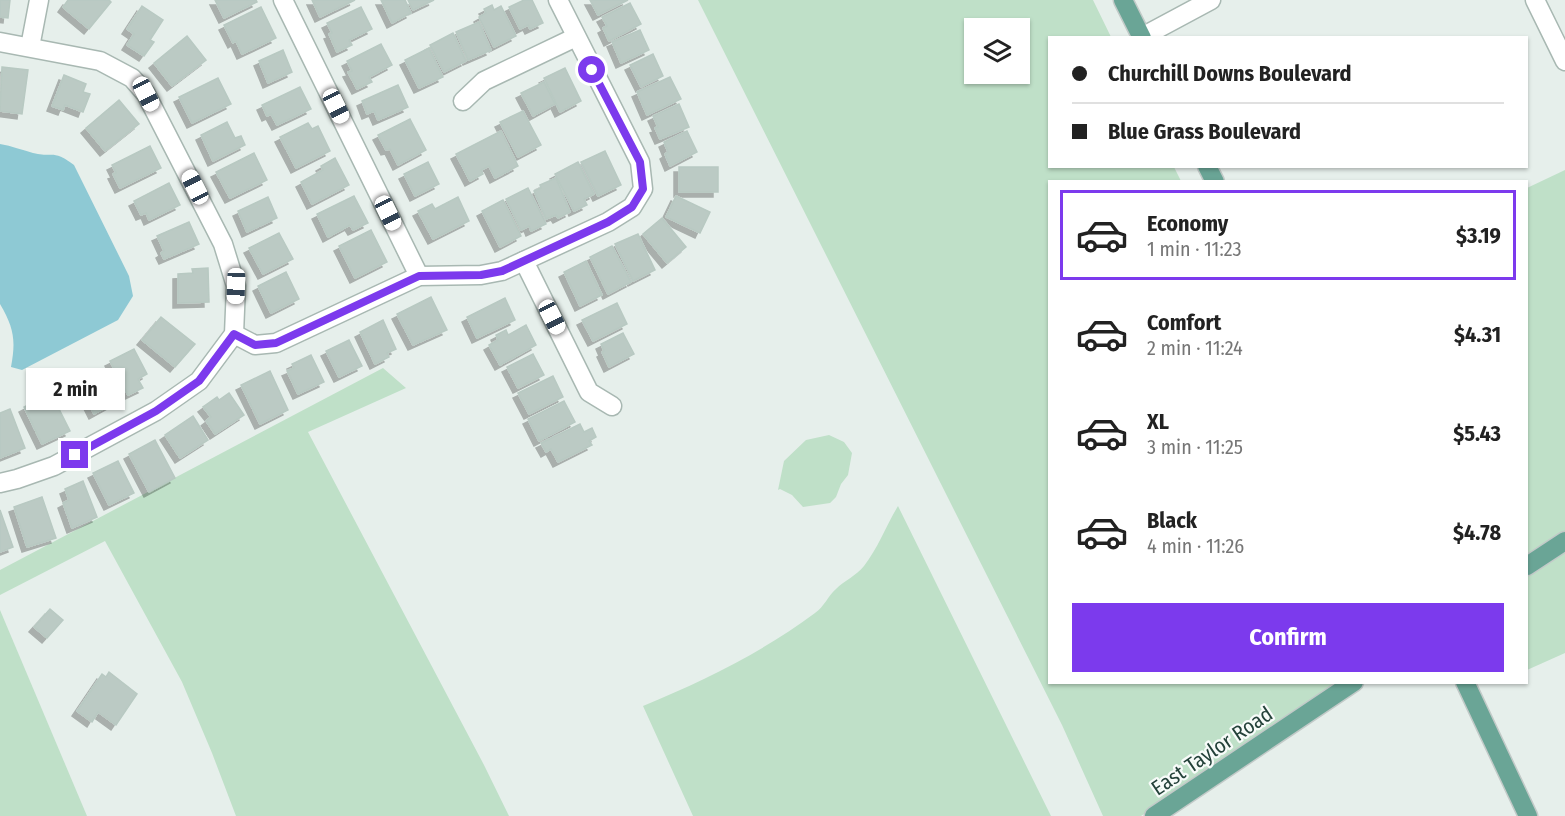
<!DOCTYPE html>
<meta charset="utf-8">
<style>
:root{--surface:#fff;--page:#f6f6f6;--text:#222;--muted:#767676;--line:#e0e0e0;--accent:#7c3aed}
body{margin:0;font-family:"Fira Sans Condensed",sans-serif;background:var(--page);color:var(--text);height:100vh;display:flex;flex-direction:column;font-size:22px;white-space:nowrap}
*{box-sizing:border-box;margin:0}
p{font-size:20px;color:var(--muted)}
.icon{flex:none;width:33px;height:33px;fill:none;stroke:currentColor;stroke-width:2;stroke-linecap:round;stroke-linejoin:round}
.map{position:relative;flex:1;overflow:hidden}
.side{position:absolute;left:1048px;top:180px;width:480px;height:504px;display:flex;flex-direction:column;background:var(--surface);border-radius:0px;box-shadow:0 2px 4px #0004}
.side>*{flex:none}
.hud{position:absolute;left:1048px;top:36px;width:480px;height:132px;border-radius:0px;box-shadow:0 2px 4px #0004;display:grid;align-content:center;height:132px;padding:0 24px;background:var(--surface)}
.buttons{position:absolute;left:964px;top:18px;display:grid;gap:12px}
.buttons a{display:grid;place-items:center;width:66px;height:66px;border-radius:0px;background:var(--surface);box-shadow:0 2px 4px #0004;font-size:30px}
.end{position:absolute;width:27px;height:27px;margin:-14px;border:8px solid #7c3aed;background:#fff;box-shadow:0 0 0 3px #fff}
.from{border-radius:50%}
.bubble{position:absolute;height:42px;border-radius:0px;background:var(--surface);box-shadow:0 2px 4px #0004;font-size:20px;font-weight:700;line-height:42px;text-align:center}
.car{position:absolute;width:18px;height:36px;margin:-18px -9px;border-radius:8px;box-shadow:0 0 4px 2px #0007;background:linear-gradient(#fff 24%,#345 0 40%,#fff 0 76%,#345 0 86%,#fff 0)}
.hud b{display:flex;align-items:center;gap:21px;height:57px;font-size:22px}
.hud b+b{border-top:2px solid var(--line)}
.hud i{width:15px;height:15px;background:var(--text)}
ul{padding:10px 0 0;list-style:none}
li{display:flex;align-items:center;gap:18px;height:90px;margin:0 12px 9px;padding:0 12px;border:3px solid transparent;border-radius:0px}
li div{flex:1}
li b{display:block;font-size:22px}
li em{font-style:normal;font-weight:700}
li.selected{border-color:var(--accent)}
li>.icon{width:54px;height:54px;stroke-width:1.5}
.cta{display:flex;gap:12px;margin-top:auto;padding:12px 24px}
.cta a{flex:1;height:69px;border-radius:0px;background:var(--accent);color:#fff;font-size:24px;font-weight:700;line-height:69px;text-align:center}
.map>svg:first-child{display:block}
</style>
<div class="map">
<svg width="1565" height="816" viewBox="0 0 1565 816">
<defs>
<filter id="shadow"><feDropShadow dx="-5" dy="5" stdDeviation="0" flood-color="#0004"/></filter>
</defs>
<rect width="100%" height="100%" fill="#e6efeb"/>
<g fill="#bfe0c8" fill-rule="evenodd">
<path d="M698,0H1093L1111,37L1050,38V166L1174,167L1181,181L1050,182V682L1341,683L1141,816H1103L1062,725ZM975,28H1020V74H975Z"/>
<path d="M1565,170V532L1527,558V188Z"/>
<path d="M383,368L406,388L308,432L484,765L509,816H236L212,753L182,682L105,541L0,595V570Z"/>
<path d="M829,435L844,442L852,453L848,475L841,484L836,497L830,503L803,507L792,495L780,489L778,490L784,461L806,440Z"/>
<path d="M898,506L1051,816H693L643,706C703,681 763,652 815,613C824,607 828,596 836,589C845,580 856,576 864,566C878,548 886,526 898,506Z"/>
<path d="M1565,549V653L1527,670V575Z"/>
<path d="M0,610L87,816H0Z"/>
</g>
<path fill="#8ec9d4" d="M0,144C12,146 22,150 33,153C54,158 53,149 74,165L129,276L133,296L118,320L22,370L11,367C16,340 14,328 0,304Z"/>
<g fill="#bbcac4" stroke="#b8c9c2" stroke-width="1.5" filter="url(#shadow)">
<path d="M0,0H10L8,18L0,17Z"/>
<path d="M68,0H109L111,2L89,29L63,7Z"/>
<path d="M215,0H256L257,2L224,18Z"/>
<path d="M312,0H355L320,17Z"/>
<path d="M381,0H405L411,13L392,23Z"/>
<path d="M408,0H434L413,10Z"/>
<path d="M524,0H532L543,23L530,29L528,25L520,29L509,7Z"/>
<path d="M590,0H628L598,15Z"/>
<path d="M630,3L641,24L609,41L603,28L607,26L602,17Z"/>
<path d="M492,5L494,10L501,6L516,36L494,47L479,17L486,13L484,9Z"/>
<path d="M142,6L163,20L150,40L154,42L144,56L127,45L134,34L127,29Z"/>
<path d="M261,7L276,38L242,54L236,41L233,43L224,25Z"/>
<path d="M361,7L372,29L349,40L352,45L337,52L329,34L332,33L327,23Z"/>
<path d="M479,22L491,50L468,60L456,32Z"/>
<path d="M640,30L649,50L621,63L612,42Z"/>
<path d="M453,33L466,61L444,72L430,45Z"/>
<path d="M187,36L206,60L172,86L154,63Z"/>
<path d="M381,44L392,65L369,77L372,82L357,89L348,72L352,71L347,61Z"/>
<path d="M429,48L443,77L419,88L405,60Z"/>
<path d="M283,50L292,72L268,83L259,61Z"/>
<path d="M653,54L663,76L641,87L630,65Z"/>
<path d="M2,67L28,70L22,114L0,111Z"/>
<path d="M565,68L581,101L560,112L544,78Z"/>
<path d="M64,75L86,84L83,92L90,94L83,112L65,105L63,110L52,106Z"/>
<path d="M670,77L681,99L647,115L637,92Z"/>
<path d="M218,78L231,104L192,123L179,97Z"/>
<path d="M544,82L555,104L533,116L521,93Z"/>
<path d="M398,85L408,107L378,120L374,111L367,114L362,101Z"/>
<path d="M300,87L311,109L277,125L271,114L267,116L262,105Z"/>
<path d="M119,100L139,124L105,151L86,128Z"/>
<path d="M679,104L689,127L660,139L655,128L658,127L653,116Z"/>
<path d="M523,111L541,145L518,157L500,122Z"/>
<path d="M410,119L426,150L398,165L390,149L386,150L378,135Z"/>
<path d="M227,122L235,138L241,136L245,145L213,161L201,135Z"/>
<path d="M308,123L312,129L318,126L330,151L296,168L280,137Z"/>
<path d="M501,131L518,166L495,178L489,166L481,170L483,174L470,181L456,154Z"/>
<path d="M687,131L697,152L670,166L665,154L668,152L664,142Z"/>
<path d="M150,146L161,168L120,188L113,174L116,173L112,165Z"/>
<path d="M605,151L621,185L598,196L581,162Z"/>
<path d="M254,153L267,180L230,198L216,172Z"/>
<path d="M335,158L349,185L312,204L301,182L323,170L321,166Z"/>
<path d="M428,162L439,184L415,196L404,174Z"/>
<path d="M578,162L594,194L584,199L587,205L574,211L555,174Z"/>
<rect x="679" y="167" width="39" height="25"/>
<path d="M556,178L570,212L558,218L556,215L546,219L534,191L541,188L540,185Z"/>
<path d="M169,183L180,205L149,220L146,213L141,215L134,201Z"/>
<path d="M528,188L546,224L531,231L529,226L521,230L506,199Z"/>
<path d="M354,196L368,223L353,230L350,225L328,237L317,214Z"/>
<path d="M676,196L710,212L700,233L666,217Z"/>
<path d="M268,197L277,218L247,232L238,211Z"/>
<path d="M458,197L469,221L433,239L418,211L432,204L435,209Z"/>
<path d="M503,200L521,236L500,247L482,211Z"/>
<path d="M662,218L686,247L667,263L643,234Z"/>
<path d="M189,222L199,244L164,259L161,253L164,251L157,236Z"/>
<path d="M371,230L387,262L355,278L339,246Z"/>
<path d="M279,233L293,259L263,274L249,248Z"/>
<path d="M638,234L655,270L633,281L615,244Z"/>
<path d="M612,246L631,282L608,294L590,257Z"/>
<path d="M586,261L602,295L580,306L564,272Z"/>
<path d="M208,268L209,302L178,303V274L193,273L192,269Z"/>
<path d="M286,272L299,299L271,313L258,286Z"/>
<path d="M431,297L447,330L413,345L397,314Z"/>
<path d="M505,298L515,320L477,338L467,317Z"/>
<path d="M617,303L627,324L593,341L582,320Z"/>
<path d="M161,317L195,344L175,367L142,340Z"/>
<path d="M383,320L396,349L387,353L389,357L375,364L360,332Z"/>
<path d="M526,325L536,345L500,365L489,345L498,340L496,335L506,330L508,335Z"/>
<path d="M623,333L634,354L609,367L602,352L604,351L601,344Z"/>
<path d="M349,340L362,366L339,377L326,351Z"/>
<path d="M134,349L147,374L138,379L143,388L128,395L110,361Z"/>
<path d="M533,354L544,375L518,388L507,367Z"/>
<path d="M311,355L324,382L298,394L287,371L294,368L292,364Z"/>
<path d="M270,371L288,410L260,424L241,385Z"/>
<path d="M553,376L563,397L529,414L518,393Z"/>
<path d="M103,381L114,403L94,414L83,392Z"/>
<path d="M51,393L70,431L42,444L24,407Z"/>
<path d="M229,393L244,415L215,434L206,421L211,417L203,407L217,397L219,400Z"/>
<path d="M564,401L575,422L539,441L528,419Z"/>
<path d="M10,409L25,448L0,458V413Z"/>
<path d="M193,416L208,440L180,458L165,435Z"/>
<path d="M580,424L584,432L592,428L596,437L589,441L592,445L558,462L551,449L546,452L541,443Z"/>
<path d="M155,440L175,478L149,492L129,454Z"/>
<path d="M118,461L134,493L109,505L93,473Z"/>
<path d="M83,481L97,517L72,528L63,503L69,500L65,489Z"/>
<path d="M42,497L56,538L27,547L14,507Z"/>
<path d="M0,510L13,547L0,552Z"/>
<path d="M50,609L63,620L47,638L34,627Z"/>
<path d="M109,672L137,694L116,725L98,712L92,722L77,711L102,674L106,677Z"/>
</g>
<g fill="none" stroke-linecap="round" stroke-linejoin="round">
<defs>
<g id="minor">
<path d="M283,0L419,276"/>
<path d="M1535,0L1565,61"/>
<path d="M1142,37L1211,0"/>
<path d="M0,42L100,61L132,78L146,94L223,244L236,286L234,334L199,381L156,411L54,466L17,479L0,483"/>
<path d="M30,47L39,0"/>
<path d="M463,101L484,81L576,37"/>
<path d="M524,261L589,392L612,406"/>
<path d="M234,334L255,345L276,343L419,276L481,275L502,271L608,222L632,207L643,189L640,162L558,0"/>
</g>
<g id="major">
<path d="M1123,0L1142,38"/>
<path d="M1207,166L1215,182"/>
<path d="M1527,566L1565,541"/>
<path d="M1465,682L1528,816"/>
<path d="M1154,816L1354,682"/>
</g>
</defs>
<use href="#minor" stroke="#a8b8b2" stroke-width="21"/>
<use href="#major" stroke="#c2cac8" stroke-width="21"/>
<use href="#minor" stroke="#fff" stroke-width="18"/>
<use href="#major" stroke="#6aa596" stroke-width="18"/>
</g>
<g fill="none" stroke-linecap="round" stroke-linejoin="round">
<path stroke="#7c3aed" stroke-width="8" d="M75,455L156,411L199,381L234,334L255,345L276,343L419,276L481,275L502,271L608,222L632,207L643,189L640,162L592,70"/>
</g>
<g text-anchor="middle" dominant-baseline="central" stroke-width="4.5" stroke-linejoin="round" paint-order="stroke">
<g font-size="21" fill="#24423a" stroke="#f7fbf9">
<text transform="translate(1212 751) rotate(-34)">East Taylor Road</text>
</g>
</g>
</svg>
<div class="buttons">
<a><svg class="icon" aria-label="layers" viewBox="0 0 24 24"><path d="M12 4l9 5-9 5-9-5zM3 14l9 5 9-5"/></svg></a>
</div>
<i class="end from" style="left:592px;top:70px"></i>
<i class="end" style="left:75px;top:455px"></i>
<div class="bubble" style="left:26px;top:368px;width:99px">2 min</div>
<i class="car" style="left:146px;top:94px;rotate:153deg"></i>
<i class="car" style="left:336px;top:106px;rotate:154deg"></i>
<i class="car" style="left:195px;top:187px;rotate:333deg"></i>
<i class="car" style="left:388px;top:213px;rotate:154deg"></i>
<i class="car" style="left:236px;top:286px;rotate:182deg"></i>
<i class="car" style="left:552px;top:317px;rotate:153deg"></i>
<div class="hud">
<b><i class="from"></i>Churchill Downs Boulevard</b>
<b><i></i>Blue Grass Boulevard</b>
</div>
<section class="side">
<ul>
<li class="selected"><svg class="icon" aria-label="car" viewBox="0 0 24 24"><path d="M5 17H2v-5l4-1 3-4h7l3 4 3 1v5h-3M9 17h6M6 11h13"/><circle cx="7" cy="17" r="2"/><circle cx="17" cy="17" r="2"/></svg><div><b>Economy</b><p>1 min · 11:23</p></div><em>$3.19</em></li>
<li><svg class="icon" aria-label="car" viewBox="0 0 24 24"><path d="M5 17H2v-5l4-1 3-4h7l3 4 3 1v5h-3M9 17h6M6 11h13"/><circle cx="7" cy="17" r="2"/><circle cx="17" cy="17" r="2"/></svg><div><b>Comfort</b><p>2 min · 11:24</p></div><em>$4.31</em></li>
<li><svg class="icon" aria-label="car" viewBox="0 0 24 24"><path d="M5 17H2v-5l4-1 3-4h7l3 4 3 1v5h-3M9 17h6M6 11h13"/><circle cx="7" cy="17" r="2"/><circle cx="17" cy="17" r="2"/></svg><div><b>XL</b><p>3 min · 11:25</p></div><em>$5.43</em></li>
<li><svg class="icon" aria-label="car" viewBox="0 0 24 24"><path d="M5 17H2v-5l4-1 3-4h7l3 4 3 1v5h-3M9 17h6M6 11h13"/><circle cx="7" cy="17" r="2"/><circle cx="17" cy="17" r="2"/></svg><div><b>Black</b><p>4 min · 11:26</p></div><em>$4.78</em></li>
</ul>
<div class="cta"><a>Confirm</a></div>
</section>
</div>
